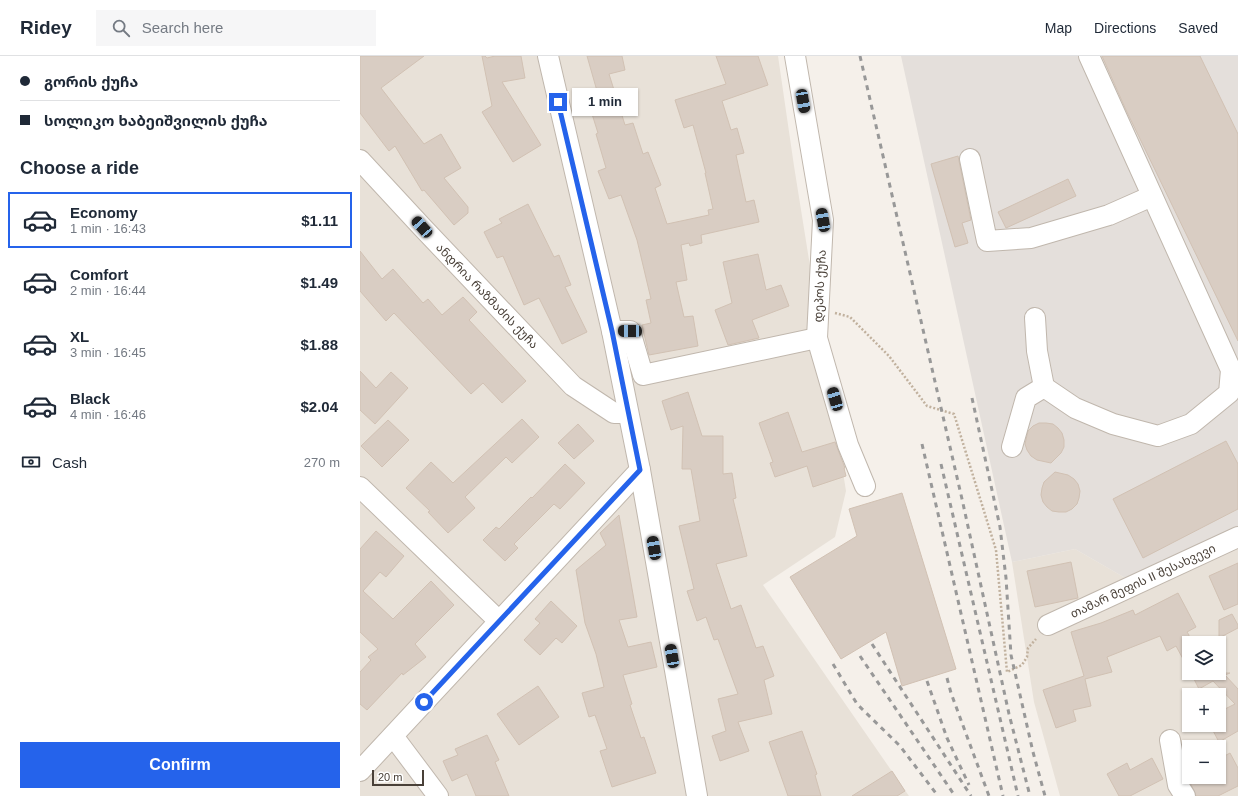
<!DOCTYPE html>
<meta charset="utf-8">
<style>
:root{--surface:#fff;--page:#f6f6f7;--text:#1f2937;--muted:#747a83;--line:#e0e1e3;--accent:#2563eb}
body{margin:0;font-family:Arial,"Noto Sans Georgian",sans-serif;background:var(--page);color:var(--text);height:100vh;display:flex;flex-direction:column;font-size:15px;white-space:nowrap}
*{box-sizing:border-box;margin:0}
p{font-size:13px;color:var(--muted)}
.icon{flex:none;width:22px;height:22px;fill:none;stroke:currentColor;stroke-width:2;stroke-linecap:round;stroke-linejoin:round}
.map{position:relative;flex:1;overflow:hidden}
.details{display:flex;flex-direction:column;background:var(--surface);width:360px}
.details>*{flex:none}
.top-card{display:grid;align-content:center;height:88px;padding:0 20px;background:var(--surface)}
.fabs{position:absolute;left:822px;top:580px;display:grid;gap:8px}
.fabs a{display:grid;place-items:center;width:44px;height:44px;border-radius:0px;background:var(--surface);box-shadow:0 1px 3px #0004;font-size:20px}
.scale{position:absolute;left:12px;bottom:10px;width:52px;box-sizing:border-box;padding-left:4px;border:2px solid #494038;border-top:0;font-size:11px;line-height:14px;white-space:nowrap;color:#494038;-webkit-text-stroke:3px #fff;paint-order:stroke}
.end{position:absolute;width:18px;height:18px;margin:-9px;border:5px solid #2563eb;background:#fff;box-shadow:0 0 0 2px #fff}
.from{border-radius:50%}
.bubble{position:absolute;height:28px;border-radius:0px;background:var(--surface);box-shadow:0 1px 3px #0004;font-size:13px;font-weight:600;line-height:28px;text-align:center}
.car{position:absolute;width:12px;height:24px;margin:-12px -6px;border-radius:5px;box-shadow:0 0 3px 1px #0007;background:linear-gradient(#222 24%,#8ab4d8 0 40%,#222 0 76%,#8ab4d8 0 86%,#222 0)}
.top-card b{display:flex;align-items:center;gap:14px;height:38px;font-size:15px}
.top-card b+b{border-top:1px solid var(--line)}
.top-card i{width:10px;height:10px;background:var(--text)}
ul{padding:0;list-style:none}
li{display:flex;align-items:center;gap:12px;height:56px;margin:0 8px 6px;padding:0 12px;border:2px solid transparent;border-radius:0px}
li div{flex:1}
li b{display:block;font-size:15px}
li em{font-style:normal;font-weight:600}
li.on{border-color:var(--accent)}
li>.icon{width:36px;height:36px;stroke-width:1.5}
h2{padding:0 20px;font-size:18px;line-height:48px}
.pay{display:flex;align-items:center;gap:10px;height:44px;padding:0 20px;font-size:15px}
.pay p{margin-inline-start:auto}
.cta{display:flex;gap:8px;margin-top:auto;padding:8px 20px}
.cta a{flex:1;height:46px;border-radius:0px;background:var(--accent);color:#fff;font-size:16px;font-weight:600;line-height:46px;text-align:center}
header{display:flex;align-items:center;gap:24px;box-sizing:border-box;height:56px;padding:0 20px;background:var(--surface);border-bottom:1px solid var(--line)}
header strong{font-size:19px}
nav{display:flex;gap:22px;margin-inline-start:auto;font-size:14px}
.search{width:280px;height:36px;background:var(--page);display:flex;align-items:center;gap:10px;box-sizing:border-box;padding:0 14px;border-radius:0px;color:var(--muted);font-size:15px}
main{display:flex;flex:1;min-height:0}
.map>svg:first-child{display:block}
</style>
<header>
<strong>Ridey</strong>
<div class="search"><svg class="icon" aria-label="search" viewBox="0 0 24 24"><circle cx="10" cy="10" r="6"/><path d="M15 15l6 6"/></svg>Search here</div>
<nav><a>Map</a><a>Directions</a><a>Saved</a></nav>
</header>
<main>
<section class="details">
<div class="top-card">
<b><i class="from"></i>გორის ქუჩა</b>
<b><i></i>სოლიკო ხაბეიშვილის ქუჩა</b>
</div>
<h2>Choose a ride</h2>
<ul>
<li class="on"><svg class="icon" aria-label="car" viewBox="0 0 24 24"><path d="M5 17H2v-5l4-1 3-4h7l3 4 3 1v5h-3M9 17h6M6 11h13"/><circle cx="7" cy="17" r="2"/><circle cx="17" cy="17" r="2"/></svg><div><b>Economy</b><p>1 min · 16:43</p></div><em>$1.11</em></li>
<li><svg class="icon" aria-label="car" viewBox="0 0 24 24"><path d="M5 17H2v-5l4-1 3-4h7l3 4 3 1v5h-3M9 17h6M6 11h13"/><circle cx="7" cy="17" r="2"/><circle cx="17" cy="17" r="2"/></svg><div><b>Comfort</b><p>2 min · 16:44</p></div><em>$1.49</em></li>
<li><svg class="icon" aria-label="car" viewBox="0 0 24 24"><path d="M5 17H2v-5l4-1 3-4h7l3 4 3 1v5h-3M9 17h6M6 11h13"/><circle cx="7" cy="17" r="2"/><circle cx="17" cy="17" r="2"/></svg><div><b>XL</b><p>3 min · 16:45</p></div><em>$1.88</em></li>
<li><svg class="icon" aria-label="car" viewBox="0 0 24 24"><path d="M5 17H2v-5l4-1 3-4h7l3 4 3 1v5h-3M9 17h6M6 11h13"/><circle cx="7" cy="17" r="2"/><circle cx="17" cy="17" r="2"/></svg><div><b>Black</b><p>4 min · 16:46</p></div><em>$2.04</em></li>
</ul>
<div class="pay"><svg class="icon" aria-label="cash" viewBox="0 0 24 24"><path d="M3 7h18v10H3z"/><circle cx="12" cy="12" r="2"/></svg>Cash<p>270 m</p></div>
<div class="cta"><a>Confirm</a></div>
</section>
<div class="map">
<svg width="878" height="740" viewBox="0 0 878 740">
<rect width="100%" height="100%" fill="#f5f0ea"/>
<g fill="#e8e1d8" fill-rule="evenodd">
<path d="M0,0H418L434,110L486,435L475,481L403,529L549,740H0Z"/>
<path d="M878,476V740H700L674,646L652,506L715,493L774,527ZM829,587H859V617H829ZM829,639H859V669H829ZM829,691H859V721H829Z"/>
</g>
<path fill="#e4dfdb" d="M541,0H878V476L774,527L715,493L652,506Z"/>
<g fill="#d9cdc3" stroke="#d1c1b3">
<path d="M0,0H64L21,32L64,88L81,78L101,112L84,122L108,151V157L94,169L64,134L62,135L35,90L29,95L0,57Z"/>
<path d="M122,0H125L127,2L135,0H161L165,22L142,26L181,89L153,106L122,56L132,50Z"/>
<path d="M227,0H262L265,14L249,18L265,69L273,67L283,98L288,96L301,129L295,132L307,168L349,159L348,154L353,153L345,117H346L333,69L324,72L315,44L366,28L356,0H398L408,29L362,45L371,74L377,72L384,97L376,99L386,146L394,144L399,166L341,179L342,187L330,190L329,187L321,189L327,224L316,226L324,261L333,260L338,290L289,299L282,269L291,267L286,244L291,243L277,184L261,139L249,143L238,115L246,112L236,78L238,77L226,39L237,35Z"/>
<path d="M742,0H840L878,78V285L766,54Z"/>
<path d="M598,100L611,164L602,167L608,187L595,191L571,108Z"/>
<path d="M708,123L716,140L646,172L638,156Z"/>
<path d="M168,148L194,201L199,199L211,229L205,231L227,276L202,288L179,242L164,249L143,200L137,202L124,176L142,167L139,163Z"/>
<path d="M0,195L22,223L33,213L63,247L68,243L82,259L103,241L117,256L109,264L166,325L142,347L123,327L111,338L34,257L26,265L0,235Z"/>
<path d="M398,198L406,234L421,229L429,250L392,264L399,282L368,289L355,254L372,247L363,206Z"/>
<path d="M0,315L16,332L31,316L48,332L15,368L0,354Z"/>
<path d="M328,336L342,380H363V418L372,417L376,442L373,443L387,500L356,508L371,553L381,549L396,592L403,590L414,620L404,624L412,658L378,666L389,695L360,705L352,680L366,675L358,643L378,638L358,583L354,584L346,561L337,565L327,535L334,533L319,470L340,465L331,413H322L323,370L311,374L302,345Z"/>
<path d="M428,356L442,396L475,386L485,412H484L486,420L453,431L447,410L415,421L410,407L413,406L399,367Z"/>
<path d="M162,363L179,381L152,407L146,401L105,441L115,452L88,477L68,456L70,455L46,432L71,406L93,427Z"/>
<path d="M28,364L49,384L22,411L1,390Z"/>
<path d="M679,367H686L693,368L698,372L702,377L704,384V391L701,397L691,407L677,404L671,400L667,394L665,388L668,375L673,370Z"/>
<path d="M218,368L234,385L214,403L198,387Z"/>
<path d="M866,385L878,408V453L783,502L753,443Z"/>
<path d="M205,408L225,427L200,453L194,448L154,488L158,492L145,505L123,484L136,471L139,473L171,441L172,442Z"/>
<path d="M695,416L708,419L714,423L718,428L720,435L719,442L717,448L712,453L706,456H699L692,455L687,451L683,446L681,439L682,432L684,426Z"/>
<path d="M542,437L596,613L542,630L526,576L481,603L430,521L497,480L489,453Z"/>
<path d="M259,459L277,561L259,564L268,591L291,586L297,611L263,619L272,648L270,649L281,682L284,681L296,717L252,731L240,695L247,693L235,659L229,661L222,637L244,631L236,598L225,567L216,514L246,489L240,477Z"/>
<path d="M16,475L44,500L26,521L20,516L3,535L33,563L71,525L94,549L55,588L66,601L43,619L42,617L7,654L0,648V616L11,604L8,601L18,593L0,576V493Z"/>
<path d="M711,506L718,542L675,551L667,515Z"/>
<path d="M878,507V548L864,554L849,520Z"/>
<path d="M818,537L836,571L827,576L829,579V614L816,590L807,595L800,580L747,601L752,616L725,623L731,650L713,654L716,665L696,672L683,634L724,620L711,576L741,567L773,554L775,559Z"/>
<path d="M191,545L217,570L202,587L196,582L180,599L164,584L180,567L175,563Z"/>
<path d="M872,558L878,569V572L859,582V564Z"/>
<path d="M831,617H870L865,619L878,633V675L859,686L850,669H859V656L875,648L853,625L839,633Z"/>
<path d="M178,630L199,661L159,689L137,658Z"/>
<path d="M442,675L457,718L455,719L461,740H428L409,686Z"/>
<path d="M127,679L139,704L135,706L149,740H116L107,718L92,725L83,705L98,699L95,693Z"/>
<path d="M870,697L878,712V730L858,740H836L828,721H859V703Z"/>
<path d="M792,702L803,723L770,740H759L747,718L767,707L770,714Z"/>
<path d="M532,715L545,735L537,740H492Z"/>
</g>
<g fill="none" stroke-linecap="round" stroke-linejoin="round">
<defs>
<g id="minor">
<path d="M188,0L252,275L280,414L337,740"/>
<path d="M435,0L463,164L457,282L488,389L505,430"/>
<path d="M610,103L627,185L671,182L749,159L792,140"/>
<path d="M0,104L62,171L213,330L254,357H268"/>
<path d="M675,262L677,295L684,331"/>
<path d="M252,275H270L283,319L457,282"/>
<path d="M652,391L666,342L684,331L715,352L753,368L798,380L831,368L869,337L871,314L729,0"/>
<path d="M0,431L139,565"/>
<path d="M688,569L878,481"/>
<path d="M33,680L78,740"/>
<path d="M810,684L818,729L825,740"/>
<path d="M0,715L280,414"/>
</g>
</defs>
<use href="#minor" stroke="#c0b7ad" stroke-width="22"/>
<path stroke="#c1b19e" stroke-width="2.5" stroke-dasharray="2 2" stroke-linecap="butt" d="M475,257L490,261L529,300L567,350L594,358L636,494L647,616L662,609L667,601L668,592L676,583"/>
<use href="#minor" stroke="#fff" stroke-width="20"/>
<g stroke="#989898" stroke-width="3" stroke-dasharray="5 5" stroke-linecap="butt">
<path d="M500,0L602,443L649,658L670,740"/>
<path d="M612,342L640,471L646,522L651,599L673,696L685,740"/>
<path d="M562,388L643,740"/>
<path d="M581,408L658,740"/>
<path d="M512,588L611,740"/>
<path d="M500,600L595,740"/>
<path d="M473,608L497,648L540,690L578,740"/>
<path d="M587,622L591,637L629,740"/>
<path d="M567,625L587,682L609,729"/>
</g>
</g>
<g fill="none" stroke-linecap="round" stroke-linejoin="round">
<path stroke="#2563eb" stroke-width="5" d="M64,646L280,414L252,275L198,46"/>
</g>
<g text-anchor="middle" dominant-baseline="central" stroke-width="3" stroke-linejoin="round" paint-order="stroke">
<g font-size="12" fill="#494038" stroke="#fff">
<text transform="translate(460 230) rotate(-87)">დეპოს ქუჩა</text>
<text transform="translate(127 240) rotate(46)">ანდრია რაზმაძის ქუჩა</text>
<text transform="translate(783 525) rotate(-25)">თამარ მეფის II შესახვევი</text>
</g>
</g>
</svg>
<div class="fabs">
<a><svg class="icon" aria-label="layers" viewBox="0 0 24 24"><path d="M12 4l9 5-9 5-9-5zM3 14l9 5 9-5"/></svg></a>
<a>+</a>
<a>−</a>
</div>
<div class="scale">20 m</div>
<i class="end from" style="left:64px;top:646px"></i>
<i class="end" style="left:198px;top:46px"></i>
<div class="bubble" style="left:212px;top:32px;width:66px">1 min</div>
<i class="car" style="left:443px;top:45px;rotate:170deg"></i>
<i class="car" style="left:463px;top:164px;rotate:350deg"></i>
<i class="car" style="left:62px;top:171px;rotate:318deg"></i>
<i class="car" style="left:270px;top:275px;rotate:271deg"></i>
<i class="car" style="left:475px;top:343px;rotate:344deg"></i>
<i class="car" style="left:294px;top:492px;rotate:350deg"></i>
<i class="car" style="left:312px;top:600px;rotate:350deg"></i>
</div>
</main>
